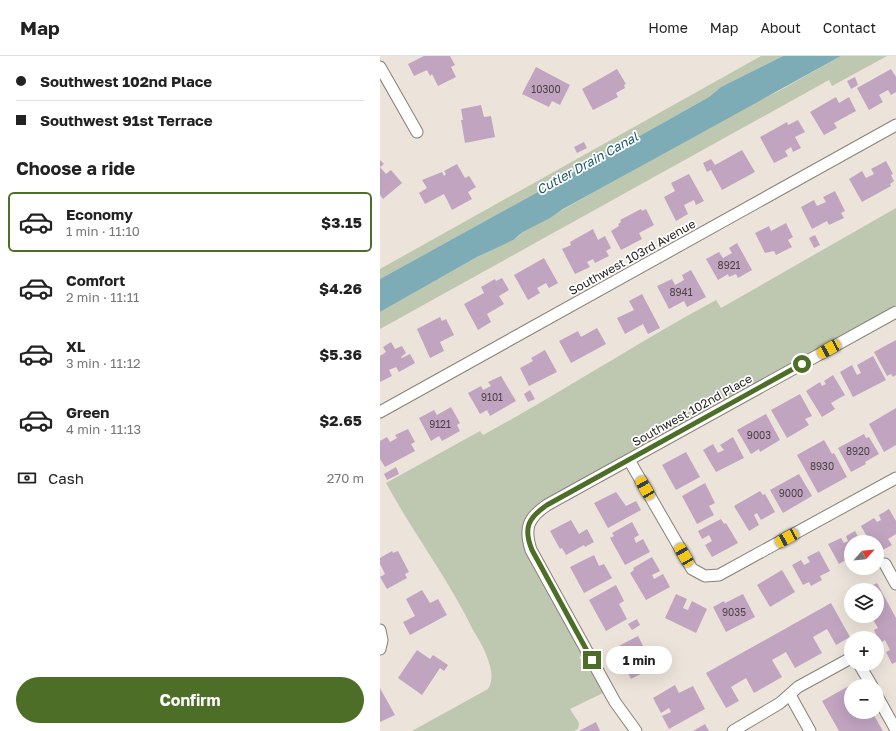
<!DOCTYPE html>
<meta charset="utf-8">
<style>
:root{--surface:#fff;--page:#f2f2f2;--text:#222;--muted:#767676;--line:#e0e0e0;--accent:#4c6e26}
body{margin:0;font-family:"Golos Text",sans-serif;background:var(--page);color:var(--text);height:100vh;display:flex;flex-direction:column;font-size:15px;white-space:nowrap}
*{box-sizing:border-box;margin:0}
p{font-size:13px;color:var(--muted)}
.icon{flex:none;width:22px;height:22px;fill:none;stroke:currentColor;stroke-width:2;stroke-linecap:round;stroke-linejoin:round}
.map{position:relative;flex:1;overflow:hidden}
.details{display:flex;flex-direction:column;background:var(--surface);width:380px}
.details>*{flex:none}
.hud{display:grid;align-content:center;height:88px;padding:0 16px;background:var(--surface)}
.needle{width:26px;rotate:63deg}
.fabs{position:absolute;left:464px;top:479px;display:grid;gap:8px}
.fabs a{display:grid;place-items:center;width:40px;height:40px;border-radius:50%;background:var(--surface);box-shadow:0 4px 16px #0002;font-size:20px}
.end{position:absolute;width:18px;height:18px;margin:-9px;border:5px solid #4c6e26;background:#fff;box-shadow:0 0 0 2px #fff}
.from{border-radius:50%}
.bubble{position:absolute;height:28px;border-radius:14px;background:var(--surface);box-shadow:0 4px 16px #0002;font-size:13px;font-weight:700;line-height:28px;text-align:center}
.car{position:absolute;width:12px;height:24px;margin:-12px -6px;border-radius:5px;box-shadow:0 0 3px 1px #0007;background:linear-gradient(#f5c518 24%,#345 0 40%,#f5c518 0 76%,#345 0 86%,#f5c518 0)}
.hud b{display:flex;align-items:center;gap:14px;height:38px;font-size:15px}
.hud b+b{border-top:1px solid var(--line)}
.hud i{width:10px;height:10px;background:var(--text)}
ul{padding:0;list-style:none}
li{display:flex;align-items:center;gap:12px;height:60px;margin:0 8px 6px;padding:0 8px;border:2px solid transparent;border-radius:6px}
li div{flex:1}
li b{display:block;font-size:15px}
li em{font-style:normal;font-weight:700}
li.current{border-color:var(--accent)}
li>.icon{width:36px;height:36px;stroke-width:1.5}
h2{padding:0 16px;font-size:18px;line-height:48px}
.pay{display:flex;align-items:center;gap:10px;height:44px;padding:0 16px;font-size:15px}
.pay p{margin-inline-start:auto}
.action{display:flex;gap:8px;margin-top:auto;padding:8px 16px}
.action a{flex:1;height:46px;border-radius:24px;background:var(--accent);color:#fff;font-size:16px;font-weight:700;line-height:46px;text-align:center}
header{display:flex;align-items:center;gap:24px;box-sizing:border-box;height:56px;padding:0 20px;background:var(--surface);border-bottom:1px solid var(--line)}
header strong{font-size:19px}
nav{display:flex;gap:22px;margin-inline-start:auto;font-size:14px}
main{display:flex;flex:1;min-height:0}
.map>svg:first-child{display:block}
</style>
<header>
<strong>Map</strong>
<nav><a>Home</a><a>Map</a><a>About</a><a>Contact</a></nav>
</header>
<main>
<section class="details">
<div class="hud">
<b><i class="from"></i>Southwest 102nd Place</b>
<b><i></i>Southwest 91st Terrace</b>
</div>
<h2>Choose a ride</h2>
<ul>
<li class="current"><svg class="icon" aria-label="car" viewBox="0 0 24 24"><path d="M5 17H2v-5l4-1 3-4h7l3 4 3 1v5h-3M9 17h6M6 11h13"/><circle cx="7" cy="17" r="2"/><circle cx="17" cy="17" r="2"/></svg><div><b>Economy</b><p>1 min · 11:10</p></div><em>$3.15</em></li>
<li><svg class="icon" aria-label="car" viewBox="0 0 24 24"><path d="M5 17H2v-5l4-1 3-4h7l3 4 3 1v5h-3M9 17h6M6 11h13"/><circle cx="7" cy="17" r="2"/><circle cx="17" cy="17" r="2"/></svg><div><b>Comfort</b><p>2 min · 11:11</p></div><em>$4.26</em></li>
<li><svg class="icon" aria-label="car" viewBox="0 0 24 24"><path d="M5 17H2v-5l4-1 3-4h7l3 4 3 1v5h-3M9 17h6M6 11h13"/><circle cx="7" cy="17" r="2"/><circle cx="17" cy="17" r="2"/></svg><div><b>XL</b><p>3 min · 11:12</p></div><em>$5.36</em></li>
<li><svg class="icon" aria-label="car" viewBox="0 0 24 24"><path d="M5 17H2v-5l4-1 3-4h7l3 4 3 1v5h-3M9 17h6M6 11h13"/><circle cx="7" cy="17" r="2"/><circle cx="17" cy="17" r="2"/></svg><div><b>Green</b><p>4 min · 11:13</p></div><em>$2.65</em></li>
</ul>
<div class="pay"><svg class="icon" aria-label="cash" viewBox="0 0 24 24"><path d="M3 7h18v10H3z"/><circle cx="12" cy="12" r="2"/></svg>Cash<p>270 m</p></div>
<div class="action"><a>Confirm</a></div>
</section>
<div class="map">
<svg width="516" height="675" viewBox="0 0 516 675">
<rect width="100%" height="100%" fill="#ece4da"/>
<g fill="#bec7af">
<path d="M381,0H403L341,31L329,41L281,68L0,223V213Z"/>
<path d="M461,0H507L452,30L449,24L0,273V256L97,201L139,180L143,176L358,55L399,35Z"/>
<path d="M516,152V249L167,444C143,457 136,470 147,496L204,599L199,601L202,605L206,603L225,636L190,653L199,667L198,673L194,675H32L108,633C113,625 112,616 109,607C106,595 99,584 93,574C68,522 33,477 6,427L100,375L103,379C182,336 257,287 336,244L341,252Z"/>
</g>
<path fill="#7dacb6" d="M403,0H461L183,153L170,162L143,176L133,184L97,201L0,256V223L281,68L329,41L341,31Z"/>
<g fill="#c1a4c0">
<path d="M44,0H70L75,9L71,11L76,21L58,30L52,18L50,20L47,14L34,20L28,8Z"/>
<path d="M156,11L190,29L180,49L172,45L169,51L142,38Z"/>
<path d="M237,13L246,28L244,29L245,32L236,37L238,41L213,54L202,33Z"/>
<path d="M511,13L516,21V36L511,39L508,34L499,39L503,46L489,54L477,32Z"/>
<path d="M475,21L478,29L471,33L467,25Z"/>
<path d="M456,41L459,47L469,41L476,55L454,67L457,72L444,79L430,56Z"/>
<path d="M101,49L104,61L111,60L115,81L85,87L81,64H83L81,53Z"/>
<path d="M418,64L425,76L415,81L421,92L413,96L411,91L405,95L408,100L394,107L380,81L407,66L408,69Z"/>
<path d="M204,86L207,92L197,97L194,91Z"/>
<path d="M362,94L375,116L342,134L331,114L327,116L323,107L331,103L335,109Z"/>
<path d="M0,104L4,108L0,111L6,118L11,114L22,127L3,143L0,139Z"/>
<path d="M506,105L513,118L511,119L514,125L510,128L511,130L482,146L469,123L482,115L486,122L494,118L491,113Z"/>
<path d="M77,108L85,122L89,120L96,131L88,136L92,143L72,154L64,138L45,148L39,137L47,132L42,124L62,116L64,120L66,118L64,115Z"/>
<path d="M309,118L324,145L316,149L314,144L304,149L308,158L296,165L284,141L295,135L291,127Z"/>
<path d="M455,135L465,155L461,157L464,162L449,169L447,165L432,173L421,151L434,144L437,150L446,146L443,141Z"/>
<path d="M261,153L262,155L266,153L274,169L259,177L262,183L241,194L231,175L239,170L238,168L241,166L240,164Z"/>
<path d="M406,167L413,181L408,184L412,191L396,199L394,195L385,197L375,177L389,170L391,175Z"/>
<path d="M213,173L218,184L225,180L231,192L226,195L229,200L215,207L213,203L207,206L210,211L195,218L182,193L191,189L190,186Z"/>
<path d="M435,179L440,189L434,192L429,182Z"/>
<path d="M357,187L372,214L358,222L356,218L349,221L348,218L338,224L326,203L339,196L343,202L352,197L349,192Z"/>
<path d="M164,202L178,227L169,232L166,227L157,232L160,237L148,244L134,219Z"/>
<path d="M311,214L326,241L307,251L304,245L289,253L277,230L292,223L295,229L304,224L302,219Z"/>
<path d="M122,222L129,234L119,240L124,248L107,258L111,266L98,274L84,248L104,237L101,231L115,223L116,225Z"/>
<path d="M262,238L280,272L268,278L263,268L245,278L237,262L254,254L249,245Z"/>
<path d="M60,261L62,265L66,263L74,279L60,286L64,295L50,302L37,273Z"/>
<path d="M217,272L226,288L191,307L179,285L198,275L201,281Z"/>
<path d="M516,284V319L513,321L511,318L507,320L494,296Z"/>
<path d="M11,286L15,293L22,290L26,297L21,301L22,302L30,298L35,307L19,316L16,311L9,314L12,320L0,326V300L6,296L3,291Z"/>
<path d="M165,294L177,316L149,330L140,312L153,305L151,302Z"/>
<path d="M493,300L506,324L473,341L460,316L472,309L477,319L481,317L477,309Z"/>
<path d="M453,319L465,339L451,347L455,353L442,361L426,335L440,326L442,330L446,328L444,325Z"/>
<path d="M121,320L136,345L110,360L107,354L100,358L88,337L101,330L103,334L111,330L108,326Z"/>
<path d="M150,334L155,343L148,346L144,338Z"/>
<path d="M420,338L432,360L425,363L429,369L407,382L391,354Z"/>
<path d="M71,351L80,367L77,369L80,375L62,385L59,380L51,385L39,362L54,354L57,359Z"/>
<path d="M516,352V389L504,396L489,368Z"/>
<path d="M386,358L400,384L380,396L379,393L371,398L357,374Z"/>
<path d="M28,373L35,386L31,388L35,395L5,411L0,403V385L7,381L10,386L17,382L15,379Z"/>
<path d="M484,378L486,382L489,381L499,398L485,406L486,408L471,416L458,392Z"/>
<path d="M353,381L364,402L336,416L323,394L333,388L338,397L344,394L340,389Z"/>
<path d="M444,384L452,398L454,397L467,421L438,437L417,399Z"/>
<path d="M306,396L320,421L296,434L282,409Z"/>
<path d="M16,411L19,418L7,424L4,418Z"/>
<path d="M419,418L432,440L403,457L390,434Z"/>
<path d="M325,427L335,447L329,450L334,459L317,468L302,440Z"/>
<path d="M380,435L383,439L385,438L395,456L381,464L377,457L374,459L379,469L369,475L354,450Z"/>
<path d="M236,436L246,450L256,445L261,454L228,472L214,447Z"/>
<path d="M509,453L516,465V478L508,483L512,489L497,497V486H490L481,470L494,462L497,466L501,464L499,459Z"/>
<path d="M341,463L344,468L346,467L358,487L332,501L325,489L332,485L329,479L322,483L318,475Z"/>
<path d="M191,464L199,478L207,473L214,486L205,491L204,489L186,499L182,492L180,493L170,475Z"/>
<path d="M252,466L259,479L254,482L256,487L263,483L270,496L245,509L230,482L234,480L232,477Z"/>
<path d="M475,475L481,486H471V506L469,502L459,508L448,488L461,482L464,487L468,485L466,480Z"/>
<path d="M12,495L13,497L18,495L29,516L25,518L27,522L7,533L0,521L5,518L0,508V502Z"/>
<path d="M439,495L450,515L440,520L442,524L431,530L429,526L423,529L412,509L421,504L424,509L430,506L427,501Z"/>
<path d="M214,499L219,510L224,508L232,522L204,537L190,511Z"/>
<path d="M272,501L280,515L272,519L274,523L283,518L290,531L266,544L250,517L254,514L253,512Z"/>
<path d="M402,514L415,536L390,551L377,529Z"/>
<path d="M497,527L516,562V606L512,608L506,596L510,594L505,584L500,587L494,574L498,572L491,560H497V534H484Z"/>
<path d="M236,529L244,545L239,548L247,563L226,575L209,544Z"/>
<path d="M42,534L50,547L58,543L67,559L30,579L23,566L35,560L26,543Z"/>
<path d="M296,538L307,543L303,552L308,554L312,545L327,553L316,577L285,562Z"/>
<path d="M363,538L375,561L346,576L333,551L344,545L345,547Z"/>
<path d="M451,547L470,581L456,589L447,573L433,581L442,597L415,612L406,596L392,604L402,621L374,637L366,622L351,631L359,645L346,652L326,617Z"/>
<path d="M257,563L260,569L252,574L248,568Z"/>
<path d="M258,580L274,611L251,623L235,592Z"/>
<path d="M37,594L50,603L53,599L68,609L64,615L60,612L42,639L18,622Z"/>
<path d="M476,626L478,630H471V646L469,647L471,656H474L477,661L487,656H492L503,675H459L442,645Z"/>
<path d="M295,629L299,637L313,630L325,653L289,673L282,660L291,656L289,652L281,657L273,642Z"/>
<path d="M0,632L15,659L0,666Z"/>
<path d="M216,666L220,675H199Z"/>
<path d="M325,668L329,675H313Z"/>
</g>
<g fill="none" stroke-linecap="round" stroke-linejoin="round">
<defs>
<g id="street">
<path d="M0,11L37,76"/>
<path d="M0,356L516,69"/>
<path d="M249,404L312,513L325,520L339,519L516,422"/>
<path d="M505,508L516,528"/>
<path d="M0,574L2,584L0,593"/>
<path d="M479,608L492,630"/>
<path d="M410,639L430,675"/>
<path d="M497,640L516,674"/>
<path d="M256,675L235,646L151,494C144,472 148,462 167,449L516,256"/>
<path d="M353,675L400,647L418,631L471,602"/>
</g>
</defs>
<use href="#street" stroke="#878077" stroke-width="13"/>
<use href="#street" stroke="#fff" stroke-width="11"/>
</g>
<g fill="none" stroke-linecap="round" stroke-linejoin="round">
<path stroke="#4c6e26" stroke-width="5" d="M212,604L152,494C143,472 148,462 167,449L422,308"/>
</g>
<g text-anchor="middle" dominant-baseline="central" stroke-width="3.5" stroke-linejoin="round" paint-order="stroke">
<g font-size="10" fill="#4b4246">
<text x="166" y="33">10300</text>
<text x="349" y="209">8921</text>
<text x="301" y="236">8941</text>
<text x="112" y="341">9101</text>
<text x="60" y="368">9121</text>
<text x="379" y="379">9003</text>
<text x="478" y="395">8920</text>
<text x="442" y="410">8930</text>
<text x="411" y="437">9000</text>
<text x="354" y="556">9035</text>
</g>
<g font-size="12" fill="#24211e" stroke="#fff">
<text transform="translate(252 201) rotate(-29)">Southwest 103rd Avenue</text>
<text transform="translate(312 354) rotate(-29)">Southwest 102nd Place</text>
</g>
<g font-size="13" font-style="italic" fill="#1b5b67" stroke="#fff">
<text transform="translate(207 107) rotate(-29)">Cutler Drain Canal</text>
</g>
</g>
</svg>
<div class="fabs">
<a><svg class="needle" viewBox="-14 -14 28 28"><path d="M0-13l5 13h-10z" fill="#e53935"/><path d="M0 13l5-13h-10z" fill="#767676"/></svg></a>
<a><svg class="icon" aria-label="layers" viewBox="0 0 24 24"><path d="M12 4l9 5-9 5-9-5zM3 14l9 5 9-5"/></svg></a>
<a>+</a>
<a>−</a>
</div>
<i class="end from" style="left:422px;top:308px"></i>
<i class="end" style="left:212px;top:604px"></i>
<div class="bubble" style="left:226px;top:590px;width:66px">1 min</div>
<i class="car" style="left:449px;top:293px;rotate:241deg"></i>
<i class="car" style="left:265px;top:432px;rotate:330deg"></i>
<i class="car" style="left:407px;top:482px;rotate:241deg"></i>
<i class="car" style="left:304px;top:499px;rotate:330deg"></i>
</div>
</main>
